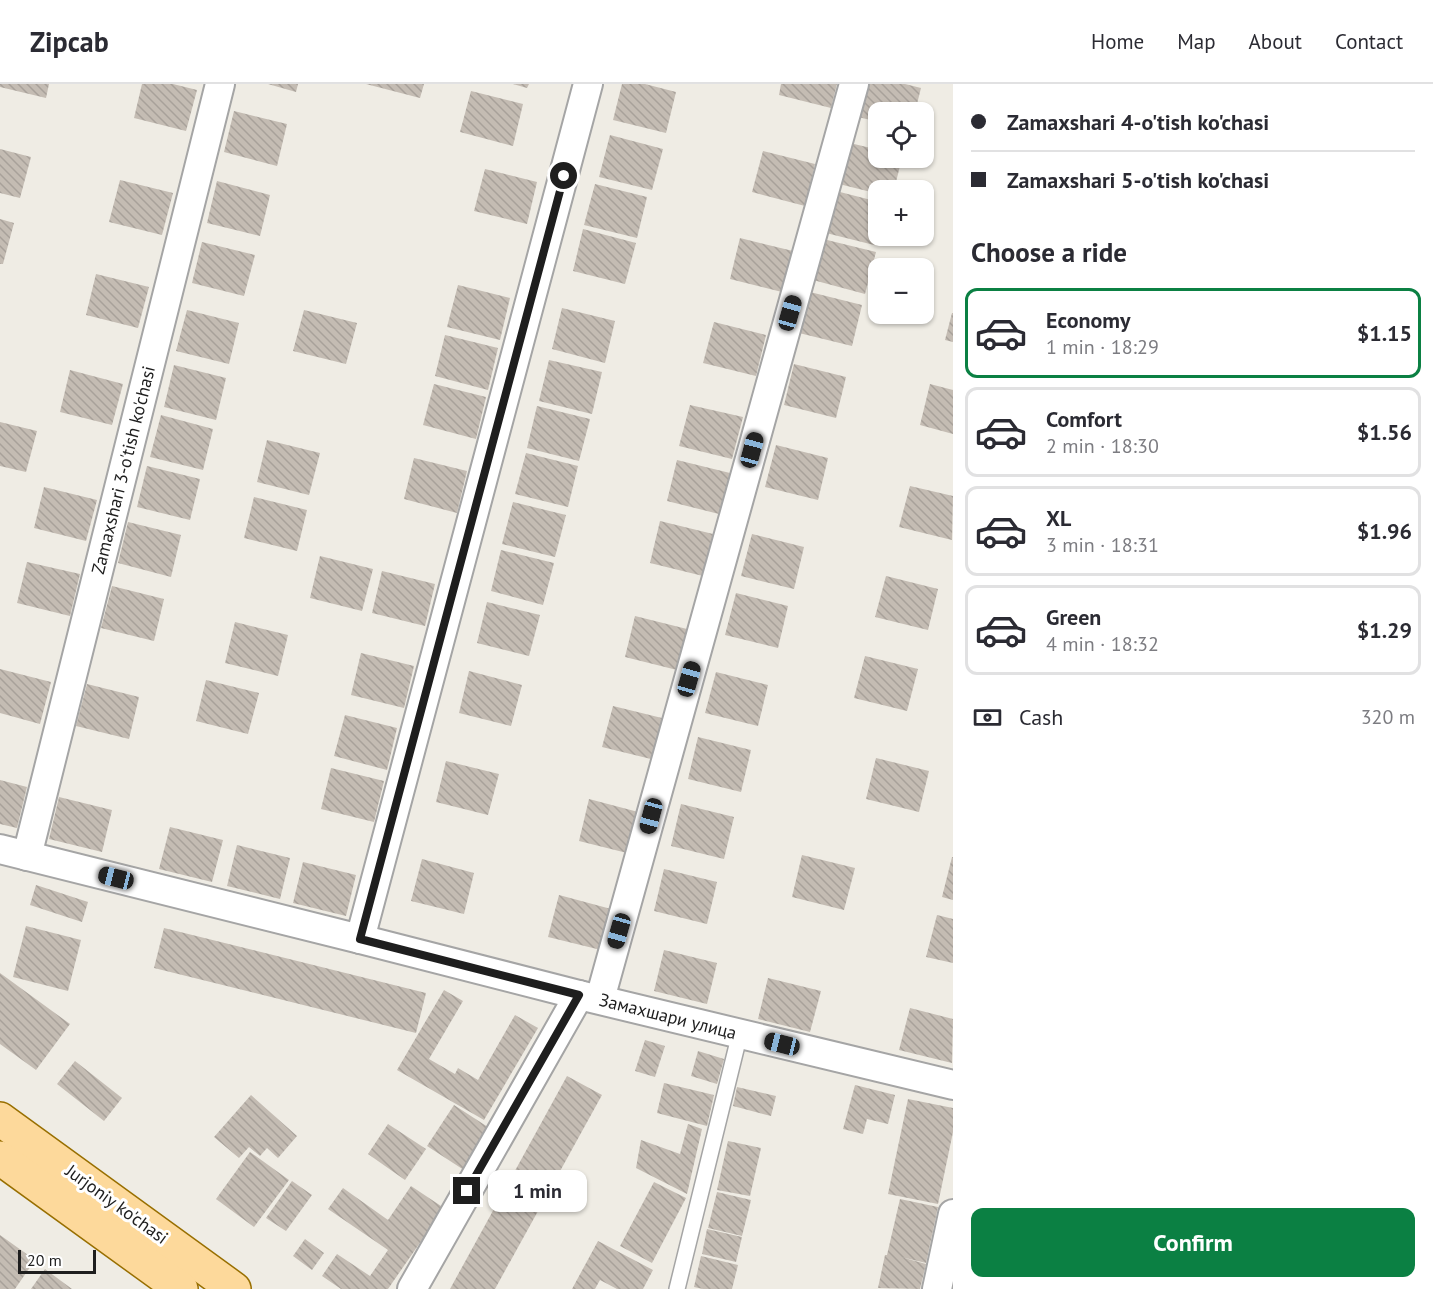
<!DOCTYPE html>
<meta charset="utf-8">
<style>
:root{--surface:#fff;--page:#f7f7f7;--text:#2b2b33;--muted:#7c7c81;--line:#e1e1e2;--accent:#0b8043}
body{margin:0;font-family:"PT Sans",sans-serif;background:var(--page);color:var(--text);height:100vh;display:flex;flex-direction:column;font-size:22px;white-space:nowrap}
*{box-sizing:border-box;margin:0}
p{font-size:20px;color:var(--muted)}
.icon{flex:none;width:33px;height:33px;fill:none;stroke:currentColor;stroke-width:2;stroke-linecap:round;stroke-linejoin:round}
.map{position:relative;flex:1;overflow:hidden}
.panel{display:flex;flex-direction:column;background:var(--surface);width:480px}
.panel>*{flex:none}
.top-card{display:grid;align-content:center;height:132px;padding:0 18px;background:var(--surface)}
.buttons{position:absolute;left:868px;top:18px;display:grid;gap:12px}
.buttons a{display:grid;place-items:center;width:66px;height:66px;border-radius:12px;background:var(--surface);box-shadow:0 2px 4px #0004;font-size:30px}
.scale{position:absolute;left:18px;bottom:15px;width:78px;box-sizing:border-box;padding-left:6px;border:3px solid #1e1e1e;border-top:0;font-size:16px;line-height:21px;white-space:nowrap;color:#1e1e1e;-webkit-text-stroke:4px #fff;paint-order:stroke}
.end{position:absolute;width:27px;height:27px;margin:-14px;border:8px solid #1e1e1e;background:#fff;box-shadow:0 0 0 3px #fff}
.from{border-radius:50%}
.bubble{position:absolute;height:42px;border-radius:12px;background:var(--surface);box-shadow:0 2px 4px #0004;font-size:20px;font-weight:700;line-height:42px;text-align:center}
.car{position:absolute;width:18px;height:36px;margin:-18px -9px;border-radius:8px;box-shadow:0 0 4px 2px #0007;background:linear-gradient(#222 24%,#8ab4d8 0 40%,#222 0 76%,#8ab4d8 0 86%,#222 0)}
.top-card b{display:flex;align-items:center;gap:21px;height:57px;font-size:22px}
.top-card b+b{border-top:2px solid var(--line)}
.top-card i{width:15px;height:15px;background:var(--text)}
ul{padding:0;list-style:none}
li{display:flex;align-items:center;gap:18px;height:90px;margin:0 12px 9px;padding:0 6px;border:3px solid var(--line);border-radius:12px}
li div{flex:1}
li b{display:block;font-size:22px}
li em{font-style:normal;font-weight:700}
li.current{border-color:var(--accent)}
li>.icon{width:54px;height:54px;stroke-width:1.5}
h2{padding:0 18px;font-size:27px;line-height:72px}
.pay{display:flex;align-items:center;gap:15px;height:66px;padding:0 18px;font-size:22px}
.pay p{margin-inline-start:auto}
.primary-button{display:flex;gap:12px;margin-top:auto;padding:12px 18px}
.primary-button a{flex:1;height:69px;border-radius:12px;background:var(--accent);color:#fff;font-size:24px;font-weight:700;line-height:69px;text-align:center}
header{display:flex;align-items:center;gap:36px;box-sizing:border-box;height:84px;padding:0 30px;background:var(--surface);border-bottom:2px solid var(--line)}
header strong{font-size:28px}
nav{display:flex;gap:33px;margin-inline-start:auto;font-size:21px}
main{display:flex;flex:1;min-height:0}
.map>svg:first-child{display:block}
</style>
<header>
<strong>Zipcab</strong>
<nav><a>Home</a><a>Map</a><a>About</a><a>Contact</a></nav>
</header>
<main>
<div class="map">
<svg width="953" height="1205" viewBox="0 0 953 1205">
<defs>
<pattern id="building-back-hatch" width="6" height="6" patternUnits="userSpaceOnUse" patternTransform="scale(1.5)"><rect width="6" height="6" fill="#c4bcb3"/><path d="M-1 5l2 2M0 0l6 6M5-1l2 2" fill="none" stroke="#a8a19a"/></pattern>
</defs>
<rect width="100%" height="100%" fill="#efece4"/>
<g fill="url(#building-back-hatch)">
<path d="M0,0H49L46,14L0,3Z"/>
<path d="M142,0H173L197,6L186,47L134,34Z"/>
<path d="M268,0H298L296,8Z"/>
<path d="M366,0H424L420,14Z"/>
<path d="M513,0H529L527,4Z"/>
<path d="M622,0H645L676,8L666,49L613,36Z"/>
<path d="M781,0H837L831,24L779,11Z"/>
<path d="M866,0H905L921,4L915,28H879V38L858,33Z"/>
<path d="M471,7L523,20L513,62L460,48Z"/>
<path d="M234,27L287,40L277,82L224,68Z"/>
<path d="M610,51L663,65L652,106L599,93Z"/>
<path d="M850,59L879,66V74H902L894,106H879V110L839,100Z"/>
<path d="M0,65L31,73L20,114L0,109Z"/>
<path d="M763,67L815,80L805,122L752,108Z"/>
<path d="M485,85L537,98L527,140L474,127Z"/>
<path d="M120,96L173,109L162,151L109,138Z"/>
<path d="M217,97L270,111L260,152L207,139Z"/>
<path d="M595,100L647,113L637,154L584,141Z"/>
<path d="M836,107L879,118V152H881L878,162L826,149Z"/>
<path d="M0,135L14,139L3,180H0Z"/>
<path d="M583,145L636,159L625,200L573,187Z"/>
<path d="M740,154L793,167L782,208L730,195Z"/>
<path d="M823,155L876,168L865,210L813,196Z"/>
<path d="M202,158L255,171L244,212L192,199Z"/>
<path d="M96,190L149,203L138,244L86,231Z"/>
<path d="M458,201L510,214L500,256L447,243Z"/>
<path d="M810,208L862,221L852,262L799,249Z"/>
<path d="M562,224L615,237L605,279L552,265Z"/>
<path d="M187,226L239,239L229,280L176,267Z"/>
<path d="M304,226L357,239L346,280L293,267Z"/>
<path d="M952,229H953V258L945,256Z"/>
<path d="M714,238L766,251L756,292L703,279Z"/>
<path d="M445,251L498,264L488,306L435,292Z"/>
<path d="M549,276L602,288L592,330L539,317Z"/>
<path d="M794,280L846,293L836,334L784,321Z"/>
<path d="M174,281L226,294L216,336L164,323Z"/>
<path d="M70,286L123,300L112,341L60,328Z"/>
<path d="M434,300L486,313L476,355L423,341Z"/>
<path d="M930,300L953,306V350L920,341Z"/>
<path d="M690,321L743,333L732,375L679,362Z"/>
<path d="M537,322L590,335L579,377L527,364Z"/>
<path d="M161,331L213,345L203,386L150,373Z"/>
<path d="M0,338L37,347L26,388L0,382Z"/>
<path d="M267,356L320,369L309,411L257,398Z"/>
<path d="M776,361L828,374L818,416L765,403Z"/>
<path d="M526,369L578,382L568,423L515,410Z"/>
<path d="M414,374L467,387L457,429L404,415Z"/>
<path d="M677,376L730,389L719,430L667,417Z"/>
<path d="M147,382L200,395L190,436L137,423Z"/>
<path d="M910,402L953,412L952,456L899,443Z"/>
<path d="M44,403L97,416L86,457L34,444Z"/>
<path d="M254,413L307,426L297,467L244,454Z"/>
<path d="M513,418L566,431L555,473L502,460Z"/>
<path d="M660,437L713,450L703,492L650,479Z"/>
<path d="M128,438L181,451L171,493L118,479Z"/>
<path d="M752,450L804,463L794,505L741,492Z"/>
<path d="M501,466L554,479L543,521L491,507Z"/>
<path d="M320,472L373,485L362,527L310,514Z"/>
<path d="M27,478L80,490L70,532L17,519Z"/>
<path d="M382,487L435,500L425,542L372,529Z"/>
<path d="M886,492L938,505L928,546L875,533Z"/>
<path d="M112,502L164,515L154,557L101,544Z"/>
<path d="M736,509L788,522L778,564L725,551Z"/>
<path d="M487,518L540,531L529,572L477,559Z"/>
<path d="M635,532L687,545L677,586L625,573Z"/>
<path d="M235,538L288,551L278,592L225,579Z"/>
<path d="M361,569L414,582L404,624L351,611Z"/>
<path d="M865,572L918,585L907,627L854,614Z"/>
<path d="M0,585L51,598L40,640L0,629Z"/>
<path d="M469,587L522,601L511,642L459,629Z"/>
<path d="M716,588L768,601L758,642L705,629Z"/>
<path d="M206,596L259,609L248,650L196,637Z"/>
<path d="M87,600L139,613L129,655L76,642Z"/>
<path d="M613,622L666,635L655,676L602,663Z"/>
<path d="M345,631L397,644L387,686L334,672Z"/>
<path d="M698,653L751,666L741,708L688,695Z"/>
<path d="M876,674L929,687L919,728L866,715Z"/>
<path d="M446,677L499,690L488,731L436,718Z"/>
<path d="M331,684L384,697L374,738L321,725Z"/>
<path d="M0,696L27,703L17,744L0,740Z"/>
<path d="M59,713L112,726L102,768L49,755Z"/>
<path d="M589,715L642,729L631,770L579,757Z"/>
<path d="M681,720L734,733L724,775L671,762Z"/>
<path d="M170,743L223,756L212,798L159,785Z"/>
<path d="M237,761L290,774L280,815L227,802Z"/>
<path d="M802,771L855,784L844,826L792,813Z"/>
<path d="M952,773H953V816L942,813Z"/>
<path d="M422,775L474,789L464,830L411,817Z"/>
<path d="M303,778L356,791L346,832L293,819Z"/>
<path d="M664,785L717,798L707,840L654,827Z"/>
<path d="M36,801L88,818L82,838L30,821Z"/>
<path d="M559,811L611,825L601,866L548,853Z"/>
<path d="M937,831L953,835V879L926,873Z"/>
<path d="M26,842L81,856L68,907L13,893Z"/>
<path d="M164,844L426,909L416,949L154,884Z"/>
<path d="M664,866L717,879L707,920L654,907Z"/>
<path d="M0,889L70,940L36,986L0,960Z"/>
<path d="M768,894L821,907L810,948L758,935Z"/>
<path d="M444,906L463,917L429,975L455,990L458,984L478,996L515,931L538,944L484,1036L397,986Z"/>
<path d="M910,924L953,935L952,979L899,966Z"/>
<path d="M645,956L665,962L655,993L635,987Z"/>
<path d="M698,967L724,975L717,1000L691,992Z"/>
<path d="M75,977L122,1014L104,1037L57,1000Z"/>
<path d="M567,992L602,1011L495,1205H450Z"/>
<path d="M664,999L714,1011L707,1042L657,1029Z"/>
<path d="M855,1001L895,1011L888,1040L867,1035L863,1050L843,1045Z"/>
<path d="M737,1003L776,1012L771,1032L733,1022Z"/>
<path d="M251,1011L297,1052L278,1074L267,1064L260,1072L249,1063L239,1074L214,1053Z"/>
<path d="M908,1015L953,1024V1048L938,1120L888,1110Z"/>
<path d="M454,1021L494,1047L467,1088L427,1062Z"/>
<path d="M388,1040L426,1065L405,1096L368,1070Z"/>
<path d="M688,1040L702,1045L687,1110L636,1084L641,1056L680,1070Z"/>
<path d="M728,1057L761,1064L750,1112L717,1106Z"/>
<path d="M250,1068L289,1096L254,1143L216,1115Z"/>
<path d="M292,1097L312,1111L286,1147L266,1134Z"/>
<path d="M654,1098L686,1114L652,1179L620,1162Z"/>
<path d="M411,1102L444,1124L388,1205H341L322,1192L337,1170L370,1192L388,1166L328,1125L343,1104L388,1136Z"/>
<path d="M717,1108L751,1116L742,1152L708,1144Z"/>
<path d="M900,1115L938,1123L926,1179L901,1173L926,1180L920,1205L878,1204L885,1171H887Z"/>
<path d="M707,1145L742,1153L736,1178L702,1170Z"/>
<path d="M0,1151L35,1176L15,1205H0Z"/>
<path d="M305,1155L324,1169L312,1186L293,1172Z"/>
<path d="M598,1157L653,1186L643,1205H617L600,1196L595,1205H572Z"/>
<path d="M701,1172L738,1181L732,1205H703L694,1203Z"/>
<path d="M45,1185L72,1205H31Z"/>
</g>
<g fill="none" stroke-linecap="round" stroke-linejoin="round">
<defs>
<path id="service" d="M677,1205L740,949"/>
<g id="minor">
<path d="M0,765L360,855L579,911L953,1001"/>
<path d="M27,772L220,0"/>
<path d="M360,855L588,0"/>
<path d="M600,915L854,0"/>
<path d="M412,1205L579,911"/>
<path d="M937,1205L953,1130"/>
</g>
<g id="primary">
<path d="M0,1035L234,1205"/>
<path d="M0,1074L181,1205"/>
</g>
</defs>
<use href="#service" stroke="#a5a5a5" stroke-width="18"/>
<use href="#minor" stroke="#a5a5a5" stroke-width="32"/>
<use href="#primary" stroke="#986f00" stroke-width="36"/>
<use href="#service" stroke="#fff" stroke-width="15"/>
<use href="#minor" stroke="#fff" stroke-width="28"/>
<use href="#primary" stroke="#fdd99b" stroke-width="33"/>
</g>
<g fill="none" stroke-linecap="round" stroke-linejoin="round">
<path stroke="#1e1e1e" stroke-width="8" d="M467,1107L579,911L360,855L564,92"/>
</g>
<g text-anchor="middle" dominant-baseline="central" stroke-width="6" stroke-linejoin="round" paint-order="stroke">
<g font-size="18" fill="#1e1e1e" stroke="#fff">
<text transform="translate(123 386) rotate(-76)">Zamaxshari 3-o'tish ko'chasi</text>
<text transform="translate(668 932) rotate(14)">Замахшари улица</text>
<text transform="translate(117 1120) rotate(36)">Jurjoniy ko'chasi</text>
</g>
</g>
</svg>
<div class="buttons">
<a><svg class="icon" aria-label="locate" viewBox="0 0 24 24"><circle cx="12" cy="12" r="6"/><path d="M12 2v4M12 18v4M2 12h4M18 12h4"/></svg></a>
<a>+</a>
<a>−</a>
</div>
<div class="scale">20 m</div>
<i class="end from" style="left:564px;top:92px"></i>
<i class="end" style="left:467px;top:1107px"></i>
<div class="bubble" style="left:488px;top:1086px;width:99px">1 min</div>
<i class="car" style="left:790px;top:229px;rotate:16deg"></i>
<i class="car" style="left:752px;top:366px;rotate:15deg"></i>
<i class="car" style="left:689px;top:595px;rotate:16deg"></i>
<i class="car" style="left:651px;top:732px;rotate:195deg"></i>
<i class="car" style="left:116px;top:794px;rotate:284deg"></i>
<i class="car" style="left:619px;top:847px;rotate:196deg"></i>
<i class="car" style="left:782px;top:960px;rotate:284deg"></i>
</div>
<section class="panel">
<div class="top-card">
<b><i class="from"></i>Zamaxshari 4-o'tish ko'chasi</b>
<b><i></i>Zamaxshari 5-o'tish ko'chasi</b>
</div>
<h2>Choose a ride</h2>
<ul>
<li class="current"><svg class="icon" aria-label="car" viewBox="0 0 24 24"><path d="M5 17H2v-5l4-1 3-4h7l3 4 3 1v5h-3M9 17h6M6 11h13"/><circle cx="7" cy="17" r="2"/><circle cx="17" cy="17" r="2"/></svg><div><b>Economy</b><p>1 min · 18:29</p></div><em>$1.15</em></li>
<li><svg class="icon" aria-label="car" viewBox="0 0 24 24"><path d="M5 17H2v-5l4-1 3-4h7l3 4 3 1v5h-3M9 17h6M6 11h13"/><circle cx="7" cy="17" r="2"/><circle cx="17" cy="17" r="2"/></svg><div><b>Comfort</b><p>2 min · 18:30</p></div><em>$1.56</em></li>
<li><svg class="icon" aria-label="car" viewBox="0 0 24 24"><path d="M5 17H2v-5l4-1 3-4h7l3 4 3 1v5h-3M9 17h6M6 11h13"/><circle cx="7" cy="17" r="2"/><circle cx="17" cy="17" r="2"/></svg><div><b>XL</b><p>3 min · 18:31</p></div><em>$1.96</em></li>
<li><svg class="icon" aria-label="car" viewBox="0 0 24 24"><path d="M5 17H2v-5l4-1 3-4h7l3 4 3 1v5h-3M9 17h6M6 11h13"/><circle cx="7" cy="17" r="2"/><circle cx="17" cy="17" r="2"/></svg><div><b>Green</b><p>4 min · 18:32</p></div><em>$1.29</em></li>
</ul>
<div class="pay"><svg class="icon" aria-label="cash" viewBox="0 0 24 24"><path d="M3 7h18v10H3z"/><circle cx="12" cy="12" r="2"/></svg>Cash<p>320 m</p></div>
<div class="primary-button"><a>Confirm</a></div>
</section>
</main>
